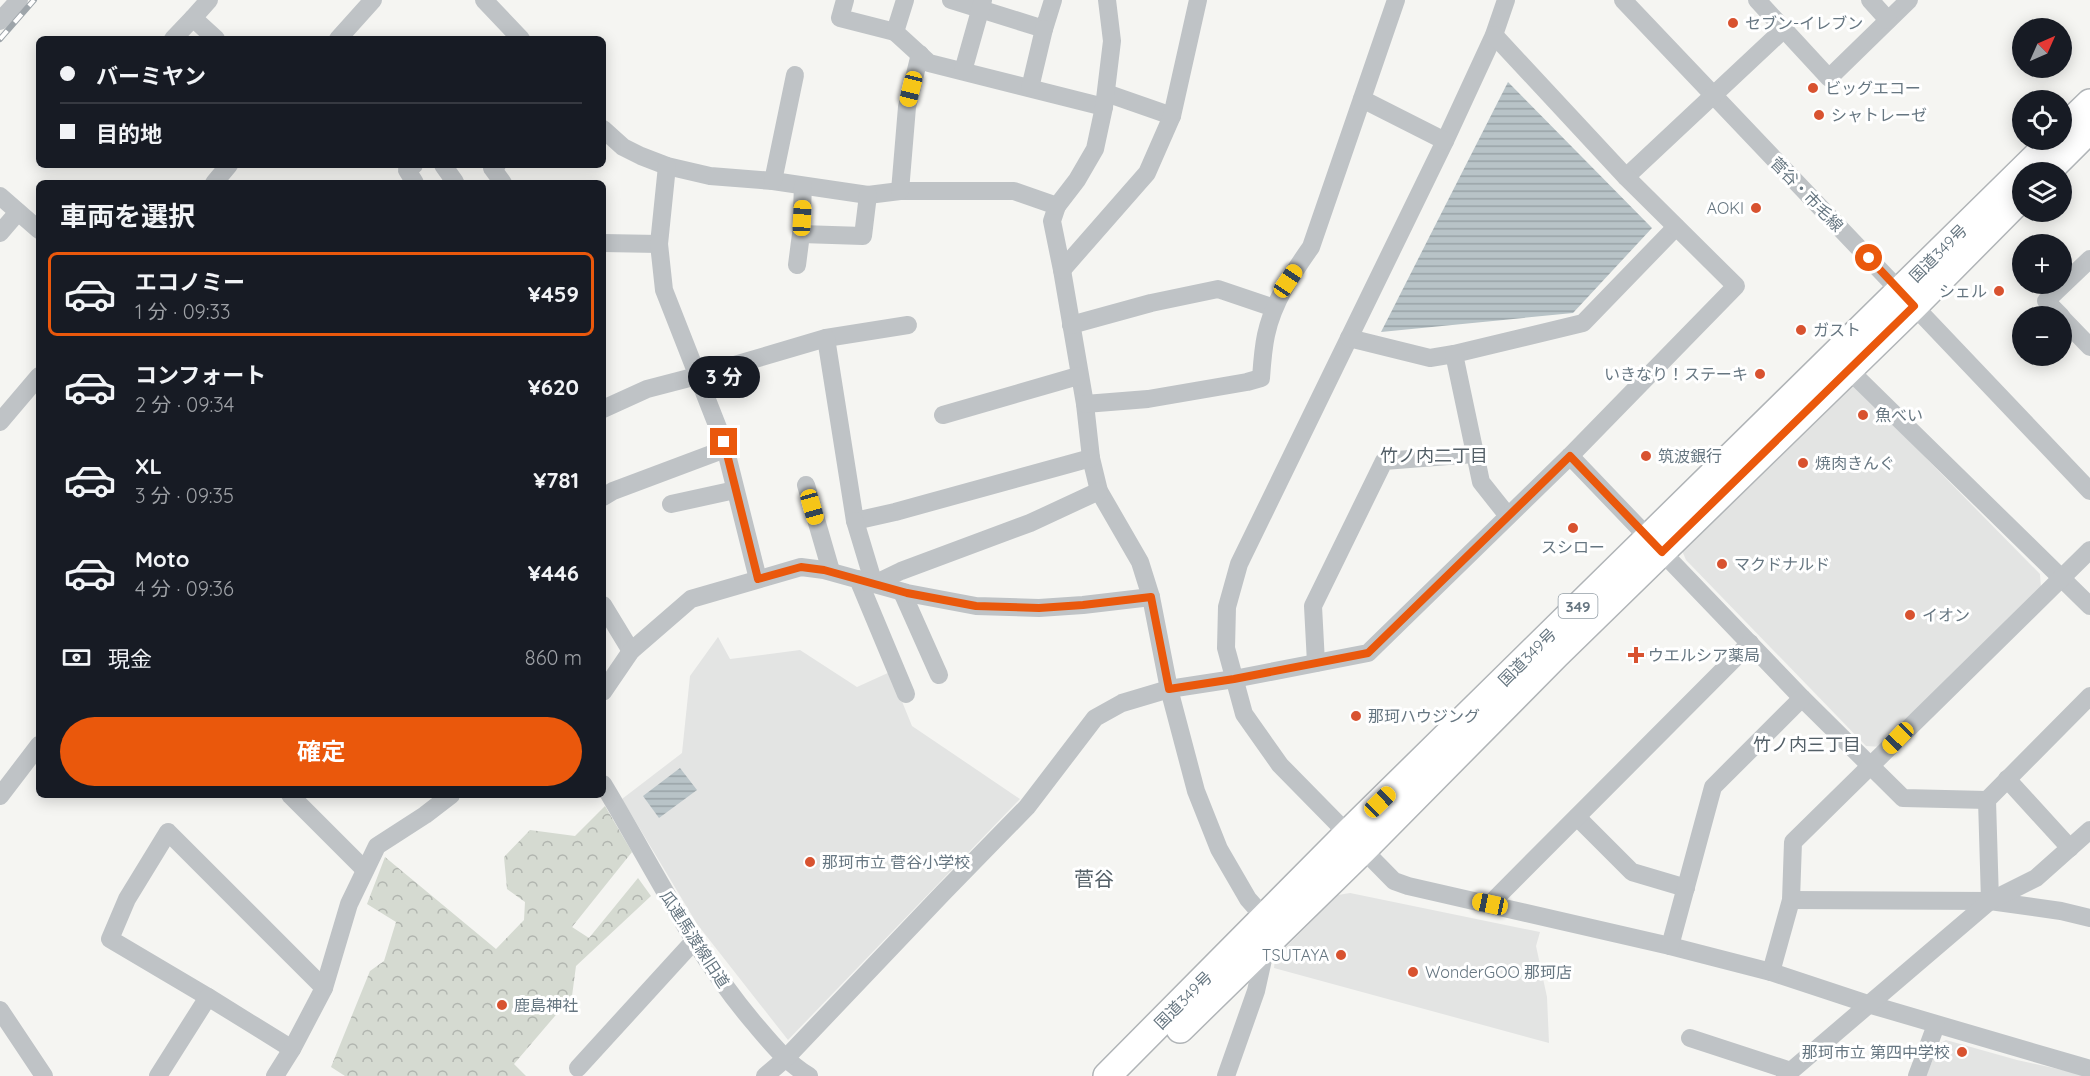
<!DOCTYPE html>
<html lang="ja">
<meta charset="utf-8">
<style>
:root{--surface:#171b24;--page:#242831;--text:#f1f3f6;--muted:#9ea1a6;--line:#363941;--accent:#ea580c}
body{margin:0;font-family:Quicksand,"Noto Sans JP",sans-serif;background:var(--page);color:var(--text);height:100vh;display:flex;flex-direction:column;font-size:22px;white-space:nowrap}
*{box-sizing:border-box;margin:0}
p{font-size:20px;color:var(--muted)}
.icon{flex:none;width:33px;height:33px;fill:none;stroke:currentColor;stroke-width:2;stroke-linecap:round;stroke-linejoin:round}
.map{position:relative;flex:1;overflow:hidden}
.side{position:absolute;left:36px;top:180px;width:570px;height:618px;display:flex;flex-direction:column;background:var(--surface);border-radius:9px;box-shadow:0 3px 15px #0003}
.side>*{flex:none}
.guide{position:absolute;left:36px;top:36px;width:570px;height:132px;border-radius:9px;box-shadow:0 3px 15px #0003;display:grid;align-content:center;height:132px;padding:0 24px;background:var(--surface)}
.needle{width:39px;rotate:45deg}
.buttons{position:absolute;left:2012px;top:18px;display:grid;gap:12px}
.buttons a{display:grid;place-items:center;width:60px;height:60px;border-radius:50%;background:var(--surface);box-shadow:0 3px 15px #0003;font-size:30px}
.end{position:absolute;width:27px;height:27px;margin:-14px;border:8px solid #ea580c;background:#fff;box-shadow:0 0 0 3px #fff}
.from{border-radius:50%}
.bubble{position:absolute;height:42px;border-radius:21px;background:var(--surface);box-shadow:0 3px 15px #0003;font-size:20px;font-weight:700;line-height:42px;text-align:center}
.car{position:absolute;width:18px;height:36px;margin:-18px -9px;border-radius:8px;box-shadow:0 0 4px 2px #0007;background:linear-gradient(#f5c518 24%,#345 0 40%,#f5c518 0 76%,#345 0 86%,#f5c518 0)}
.guide b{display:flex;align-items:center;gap:21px;height:57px;font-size:22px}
.guide b+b{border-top:2px solid var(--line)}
.guide i{width:15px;height:15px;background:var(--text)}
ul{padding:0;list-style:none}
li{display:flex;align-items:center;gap:18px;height:84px;margin:0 12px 9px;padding:0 12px;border:3px solid transparent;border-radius:9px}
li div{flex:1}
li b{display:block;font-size:22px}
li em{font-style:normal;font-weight:700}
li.active{border-color:var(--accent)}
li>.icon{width:54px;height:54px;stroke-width:1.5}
h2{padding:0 24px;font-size:27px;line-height:72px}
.pay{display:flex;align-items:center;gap:15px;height:66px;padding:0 24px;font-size:22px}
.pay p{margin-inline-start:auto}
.cta{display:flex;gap:12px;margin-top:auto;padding:12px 24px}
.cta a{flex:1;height:69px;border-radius:36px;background:var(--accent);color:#fff;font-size:24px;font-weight:700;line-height:69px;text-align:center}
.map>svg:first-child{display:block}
</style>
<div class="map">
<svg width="2090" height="1076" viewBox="0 0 2090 1076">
<defs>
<pattern id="forest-crowns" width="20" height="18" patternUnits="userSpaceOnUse" patternTransform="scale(1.5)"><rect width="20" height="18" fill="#d5dad1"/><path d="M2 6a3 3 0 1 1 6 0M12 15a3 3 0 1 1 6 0" fill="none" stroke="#b1b5af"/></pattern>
<pattern id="water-rules" width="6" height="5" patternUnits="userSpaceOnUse" patternTransform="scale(1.5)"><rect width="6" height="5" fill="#b8c3c7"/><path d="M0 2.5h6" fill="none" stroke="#99a3a7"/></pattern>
</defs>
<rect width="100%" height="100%" fill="#f5f5f2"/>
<g fill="#e3e4e3">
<path d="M1852,383L2040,574L2041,589L1882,747L1866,746L1686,560L1683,553V545Z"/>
<path d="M718,637L730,659L800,650L857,687L890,672L912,726L1020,799L788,1040L697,924L622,799L682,753L690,676Z"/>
<path d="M1350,893L1540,932L1536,946L1547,997L1549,1043L1274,968L1275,958L1338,895Z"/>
<path d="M1946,1040L2017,1060L2090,1076H1926L1940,1043Z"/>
</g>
<path fill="url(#forest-crowns)" d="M605,806L632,852L572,927L589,938L638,878L651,896L576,966L572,996L514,1064L526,1076H345L331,1067L370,971L384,961L396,922L367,904L385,857L496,949L524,920L525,902L507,889L504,857L530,830L575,836Z"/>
<g fill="url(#water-rules)">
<path d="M1508,82L1652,228L1573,313L1381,332Z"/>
<path d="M680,768L697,790L659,818L643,796Z"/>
</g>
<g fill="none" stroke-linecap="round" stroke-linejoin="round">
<defs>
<g id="highway">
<path d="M2061,131L2090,103"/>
<path d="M2047,172L2090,129"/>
<path d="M1180,1029L1364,849L1556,655L1914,306L2022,197"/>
<path d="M1107,1076L1348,833L2053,140"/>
</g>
</defs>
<use href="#highway" stroke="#b0b4b7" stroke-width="30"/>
<g stroke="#bfc3c6" stroke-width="18">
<path d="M484,0L521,39"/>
<path d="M845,0L840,18L895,32"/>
<path d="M905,0L895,32L929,63L1104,107"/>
<path d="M951,0L1044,29L1053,0"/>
<path d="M1506,0L1494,35L1445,141L1239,564L1227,607L1226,648L1244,714L1280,765L1394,881L1408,886L1670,946L1771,972L1868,1004L2090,1069"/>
<path d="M1623,0L2090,491"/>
<path d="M1757,0L1829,78L1909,0"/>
<path d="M1870,0L1888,20"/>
<path d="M193,18L209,0"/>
<path d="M0,21L19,0"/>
<path d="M173,39L193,18L216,39"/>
<path d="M338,39L373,0"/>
<path d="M963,71L983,0"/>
<path d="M1030,88L1044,29"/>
<path d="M1106,93L1172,116"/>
<path d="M1362,99L1445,141"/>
<path d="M603,129L623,147L641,156L667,166L710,176L773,181L868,195L900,191H1014L1057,206L1052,221L1062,270L1085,404L1091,458L1099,491L1140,562L1151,597L1169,689L1196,791L1219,849L1248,899L1264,917"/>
<path d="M414,165L407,170L415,183"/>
<path d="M443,165L455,182L453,183"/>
<path d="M497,165L492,168L503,183"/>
<path d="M1626,177L1784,29"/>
<path d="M773,181L795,75"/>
<path d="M214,183L229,165"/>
<path d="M900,191L907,107L920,54"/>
<path d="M0,196L39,230"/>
<path d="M1057,206L1077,180L1095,149L1104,107L1112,41L1107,0"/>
<path d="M0,233L18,212"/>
<path d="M801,234L863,236L868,195"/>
<path d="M603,243L659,244L667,166"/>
<path d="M659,244L664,290L724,443L758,579"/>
<path d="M797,265L801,234L803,186"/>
<path d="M1062,270L1147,173L1172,116L1198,0"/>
<path d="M2061,316L2046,301L2090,259"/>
<path d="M2061,317L2090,347"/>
<path d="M1071,325L1151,303L1218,289L1274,308"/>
<path d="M826,338L908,325"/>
<path d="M1349,338L1430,358L1454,354L1583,323L1676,227"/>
<path d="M1454,354L1481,482L1508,516"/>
<path d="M1848,369L2090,606"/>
<path d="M1085,404L1148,399L1247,382L1261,378C1262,364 1263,349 1266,335C1273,302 1292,274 1311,247L1396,0"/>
<path d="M603,409L647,389L697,376L826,338L855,521L895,512L1091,458"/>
<path d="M943,415L1078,376"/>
<path d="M0,422L39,376"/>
<path d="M1570,456L1802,698L1903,798L1987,800"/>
<path d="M806,485L831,571"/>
<path d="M603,497L613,491L725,449"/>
<path d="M671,504L735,490"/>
<path d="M855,521L874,584L901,571L1030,523L1099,491"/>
<path d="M858,579L906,694"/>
<path d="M902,592L939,675"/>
<path d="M603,605L631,651"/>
<path d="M1316,663L1313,606L1384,461L1474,454"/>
<path d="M603,692L631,651L691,599L801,567L824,570L907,593L976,606L1039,608L1083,605L1151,597"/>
<path d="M2007,779L2070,848"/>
<path d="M603,784C652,865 692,950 754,1023C771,1043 786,1062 809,1076"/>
<path d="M290,795L365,870"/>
<path d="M0,796L39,745"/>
<path d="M1577,817L1632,872L1686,888"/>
<path d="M1791,900L1990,901L2061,911L2090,918"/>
<path d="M1990,901L1987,800L2090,696"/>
<path d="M1490,904L1750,643"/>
<path d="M1670,946L1713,787L1802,698"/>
<path d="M1771,972L1791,900L1793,842L2090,550"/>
<path d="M208,997L110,939L127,899L168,832L324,988"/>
<path d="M0,1010L44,1076"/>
<path d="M1690,1038L1791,1071"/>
<path d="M578,1068L694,941"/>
<path d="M158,1076L208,997L292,1049"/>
<path d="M275,1076L292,1049L324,988L349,904L377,846L425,815L451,795"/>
<path d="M765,1076L785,1059L943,893L1027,807L1095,718L1122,703L1169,689L1234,679L1368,653L1570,456L1736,286L1626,177L1494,35"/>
<path d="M1226,1076L1256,991L1266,946"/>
<path d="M1785,1076L1990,901L2036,878L2090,830"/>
<path d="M1917,1076L1936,1025"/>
</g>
<use href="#highway" stroke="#fff" stroke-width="27"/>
<defs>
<path id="rail" d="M0,39L34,0"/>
</defs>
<use href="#rail" stroke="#9ea5aa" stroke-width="6"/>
<use href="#rail" stroke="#fff" stroke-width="4" stroke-dasharray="11" stroke-linecap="butt"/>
</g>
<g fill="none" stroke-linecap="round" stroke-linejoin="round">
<path stroke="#ea580c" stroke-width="8" d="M724,442L758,579L801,567L824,570L907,593L976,606L1039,608L1083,605L1151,597L1169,689L1234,679L1368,653L1570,456L1662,552L1914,306L1869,258"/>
</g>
<g fill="#d8522f" stroke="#fff" stroke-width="2">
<circle cx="1733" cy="23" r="6"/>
<circle cx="1813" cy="88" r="6"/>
<circle cx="1819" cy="115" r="6"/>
<circle cx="1756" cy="208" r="6"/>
<circle cx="1999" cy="291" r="6"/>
<circle cx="1801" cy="330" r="6"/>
<circle cx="1760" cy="374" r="6"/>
<circle cx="1863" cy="415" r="6"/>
<circle cx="1646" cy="456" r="6"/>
<circle cx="1803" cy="463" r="6"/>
<circle cx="1573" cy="528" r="6"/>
<circle cx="1722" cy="564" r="6"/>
<circle cx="1910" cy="615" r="6"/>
<path d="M1633 646h6v6h6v6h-6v6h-6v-6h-6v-6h6z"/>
<circle cx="1356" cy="716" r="6"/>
<circle cx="810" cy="862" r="6"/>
<circle cx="1341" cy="955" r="6"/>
<circle cx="1413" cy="972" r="6"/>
<circle cx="502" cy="1005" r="6"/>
<circle cx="1962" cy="1052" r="6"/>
</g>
<g text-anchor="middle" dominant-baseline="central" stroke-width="6" stroke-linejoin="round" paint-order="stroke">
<rect fill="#fff" stroke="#949fa7" stroke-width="1.5" x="1558.5" y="594" width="39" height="24" rx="4.5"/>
<g font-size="15" font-weight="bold" fill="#667681">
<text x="1578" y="606">349</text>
</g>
<g font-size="16" fill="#667681" stroke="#fff" text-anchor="start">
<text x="1745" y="23">セブン-イレブン</text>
<text x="1825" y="88">ビッグエコー</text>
<text x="1831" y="115">シャトレーゼ</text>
<text x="1744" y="208" text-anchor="end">AOKI</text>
<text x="1987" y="291" text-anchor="end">シェル</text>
<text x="1813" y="330">ガスト</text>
<text x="1748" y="374" text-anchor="end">いきなり！ステーキ</text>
<text x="1875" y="415">魚べい</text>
<text x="1658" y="456">筑波銀行</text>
<text x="1815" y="463">焼肉きんぐ</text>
<text x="1573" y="547" text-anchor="middle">スシロー</text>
<text x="1734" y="564">マクドナルド</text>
<text x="1922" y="615">イオン</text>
<text x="1648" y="655">ウエルシア薬局</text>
<text x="1368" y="716">那珂ハウジング</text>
<text x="822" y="862">那珂市立 菅谷小学校</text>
<text x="1329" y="955" text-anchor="end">TSUTAYA</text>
<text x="1425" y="972">WonderGOO 那珂店</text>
<text x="514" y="1005">鹿島神社</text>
<text x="1950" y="1052" text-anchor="end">那珂市立 第四中学校</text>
</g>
<g font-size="16" fill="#667681" stroke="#fff">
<text transform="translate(1807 194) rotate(46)">菅谷・市毛線</text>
<text transform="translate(1938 253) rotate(-45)">国道349号</text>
<text transform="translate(1527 657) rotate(-45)">国道349号</text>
<text transform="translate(695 939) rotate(57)">瓜連馬渡線旧道</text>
<text transform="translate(1183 1000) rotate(-45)">国道349号</text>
</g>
<g font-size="18" fill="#535f67" stroke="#fff">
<text x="1434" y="455">竹ノ内二丁目</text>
<text x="1807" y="744">竹ノ内三丁目</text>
</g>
<g font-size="20" fill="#535f67" stroke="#fff">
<text x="1094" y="878">菅谷</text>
</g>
</g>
</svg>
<div class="buttons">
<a><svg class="needle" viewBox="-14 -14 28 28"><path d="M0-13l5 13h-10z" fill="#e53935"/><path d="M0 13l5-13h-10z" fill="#9ea1a6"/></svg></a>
<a><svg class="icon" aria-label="locate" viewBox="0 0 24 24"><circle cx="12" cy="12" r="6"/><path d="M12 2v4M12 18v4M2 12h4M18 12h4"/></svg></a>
<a><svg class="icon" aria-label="layers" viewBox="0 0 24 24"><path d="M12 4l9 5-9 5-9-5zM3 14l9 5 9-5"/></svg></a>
<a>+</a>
<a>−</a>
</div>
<i class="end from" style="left:1869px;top:258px"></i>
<i class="end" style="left:724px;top:442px"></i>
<div class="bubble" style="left:688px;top:356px;width:72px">3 分</div>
<i class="car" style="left:911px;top:89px;rotate:194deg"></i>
<i class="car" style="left:802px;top:218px;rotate:3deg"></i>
<i class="car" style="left:1288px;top:281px;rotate:34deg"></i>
<i class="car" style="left:812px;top:507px;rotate:164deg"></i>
<i class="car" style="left:1898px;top:738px;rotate:224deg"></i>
<i class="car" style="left:1380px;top:802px;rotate:46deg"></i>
<i class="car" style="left:1490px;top:904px;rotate:282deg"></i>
<div class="guide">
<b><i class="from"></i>バーミヤン</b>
<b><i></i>目的地</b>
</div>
<section class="side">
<h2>車両を選択</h2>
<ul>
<li class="active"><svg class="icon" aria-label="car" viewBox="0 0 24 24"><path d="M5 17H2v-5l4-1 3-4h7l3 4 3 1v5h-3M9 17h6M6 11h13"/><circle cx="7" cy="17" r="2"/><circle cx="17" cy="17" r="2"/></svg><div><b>エコノミー</b><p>1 分 · 09:33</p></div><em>¥459</em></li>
<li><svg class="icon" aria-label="car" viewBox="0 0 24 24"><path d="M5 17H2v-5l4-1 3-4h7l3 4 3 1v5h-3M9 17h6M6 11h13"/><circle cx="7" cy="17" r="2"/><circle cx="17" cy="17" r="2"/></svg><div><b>コンフォート</b><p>2 分 · 09:34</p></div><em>¥620</em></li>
<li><svg class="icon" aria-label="car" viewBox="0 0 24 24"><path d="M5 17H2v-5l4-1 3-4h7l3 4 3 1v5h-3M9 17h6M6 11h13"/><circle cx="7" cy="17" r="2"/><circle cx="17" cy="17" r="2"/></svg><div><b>XL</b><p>3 分 · 09:35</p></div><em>¥781</em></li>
<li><svg class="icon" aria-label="car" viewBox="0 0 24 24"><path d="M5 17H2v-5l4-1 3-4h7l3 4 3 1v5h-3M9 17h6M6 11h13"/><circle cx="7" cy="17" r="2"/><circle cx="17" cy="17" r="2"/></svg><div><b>Moto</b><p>4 分 · 09:36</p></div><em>¥446</em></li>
</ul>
<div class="pay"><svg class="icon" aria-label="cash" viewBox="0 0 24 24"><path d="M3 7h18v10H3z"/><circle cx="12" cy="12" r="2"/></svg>現金<p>860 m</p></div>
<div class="cta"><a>確定</a></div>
</section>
</div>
